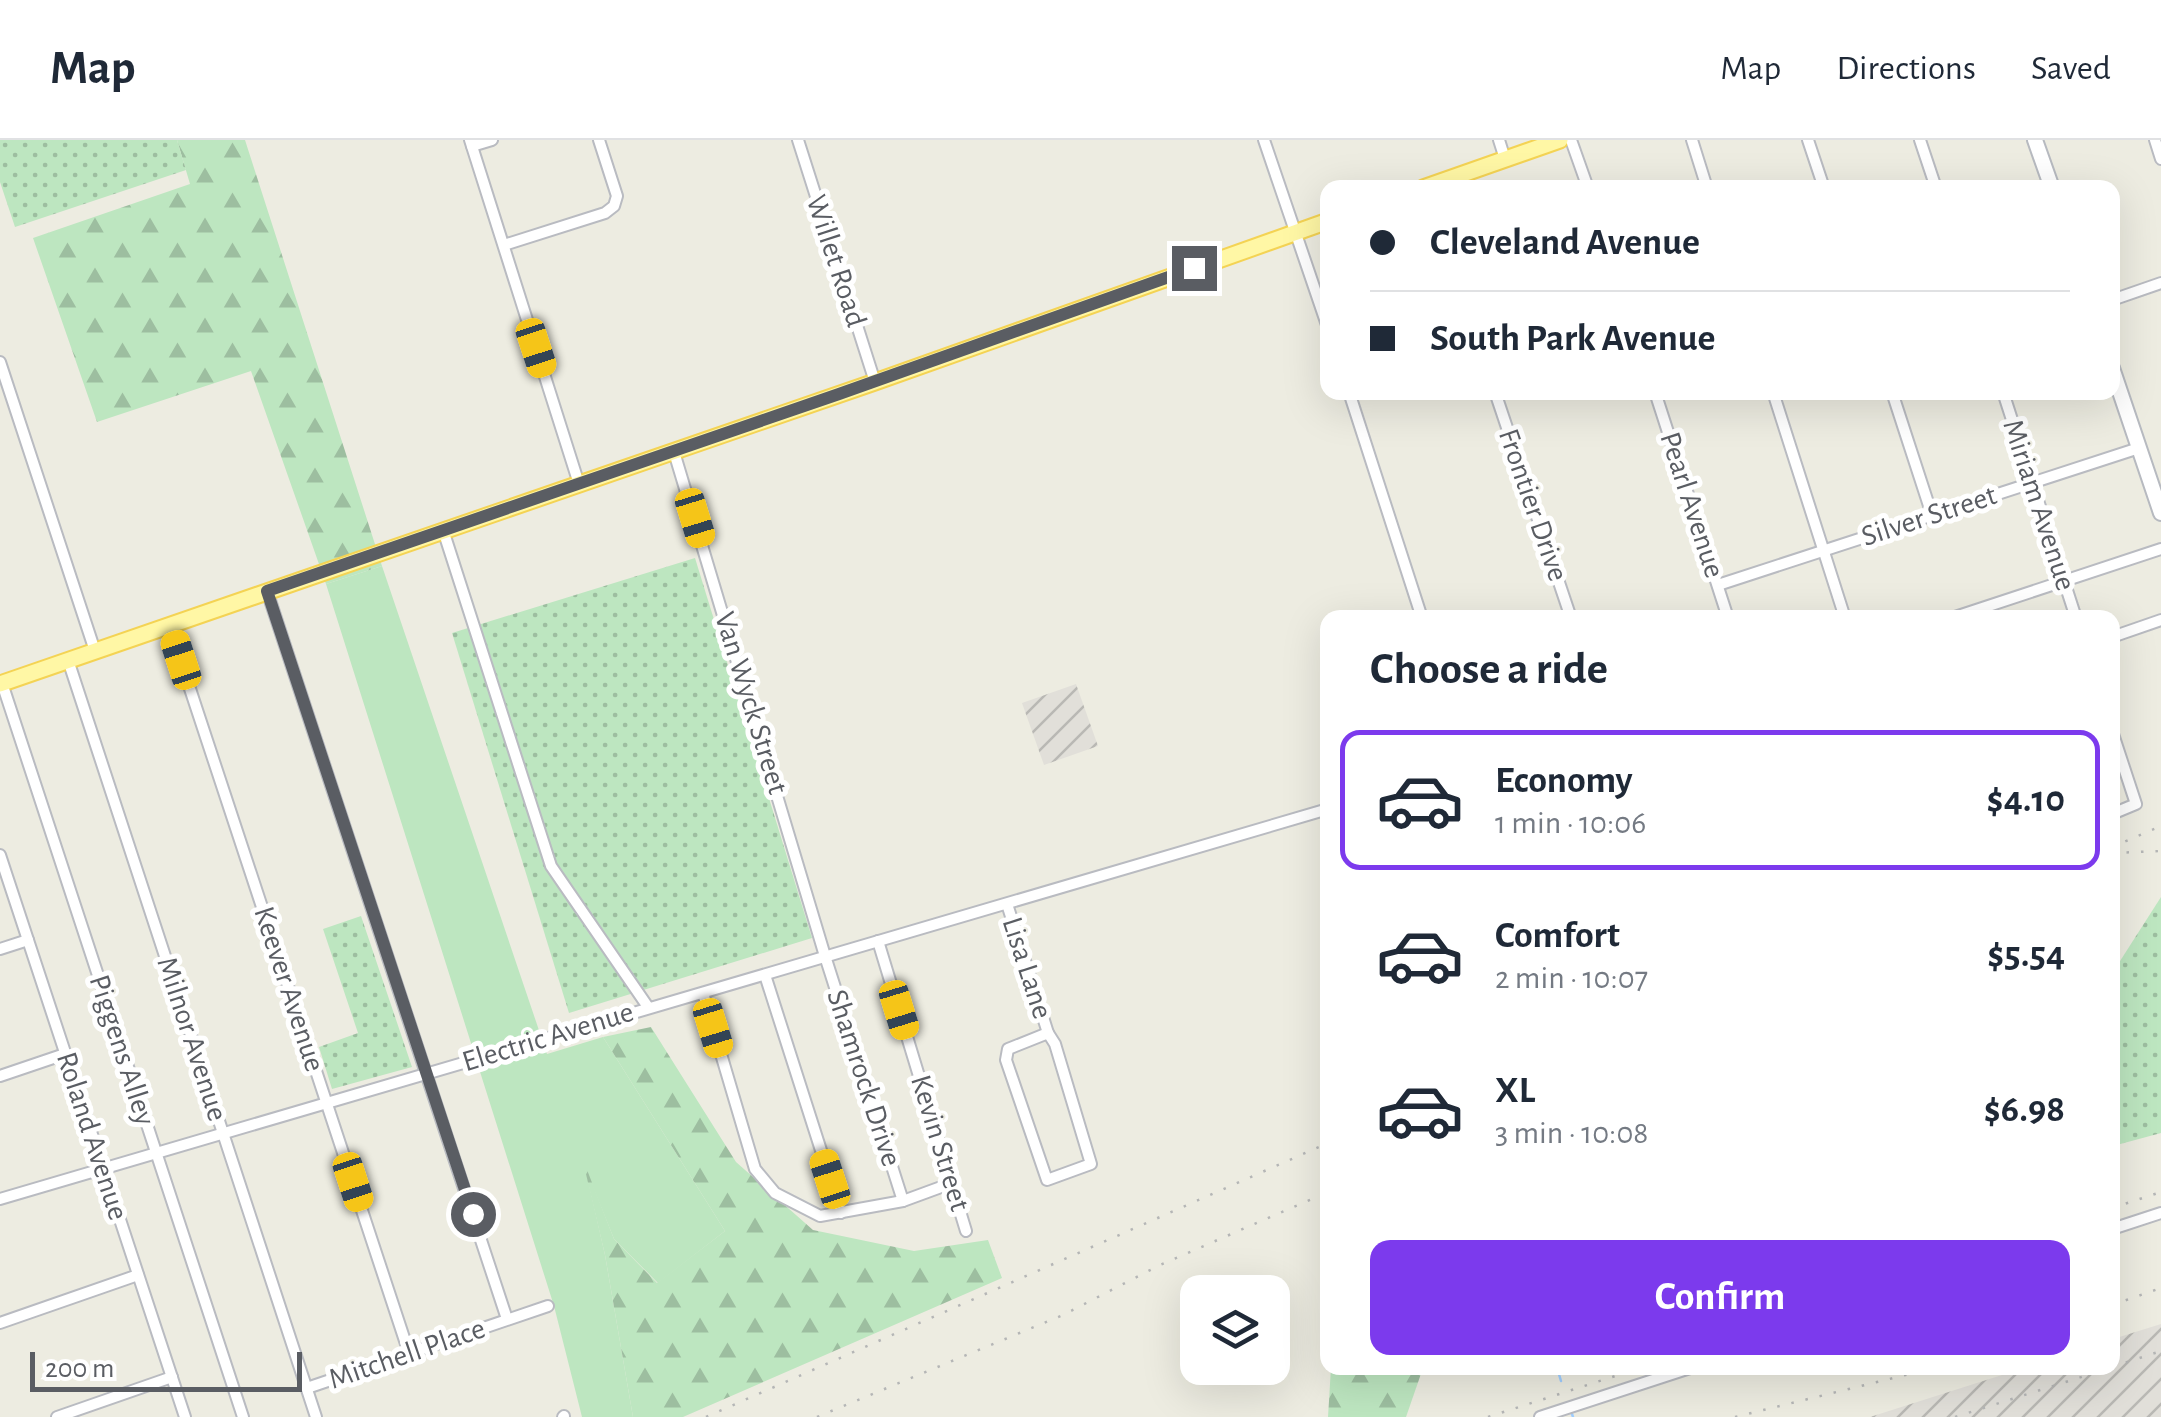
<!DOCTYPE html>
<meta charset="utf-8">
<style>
:root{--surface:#fff;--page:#f2f2f3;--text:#1f2937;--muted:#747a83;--line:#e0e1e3;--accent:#7c3aed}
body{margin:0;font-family:"Alegreya Sans",sans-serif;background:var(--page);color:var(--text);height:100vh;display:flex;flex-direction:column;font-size:38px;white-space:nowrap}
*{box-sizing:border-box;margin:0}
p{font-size:32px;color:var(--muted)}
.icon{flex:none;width:55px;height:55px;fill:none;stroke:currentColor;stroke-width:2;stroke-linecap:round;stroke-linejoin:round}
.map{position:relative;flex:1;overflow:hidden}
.sheet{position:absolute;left:1320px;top:470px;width:800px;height:765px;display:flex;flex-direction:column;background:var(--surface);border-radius:20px;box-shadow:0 10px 40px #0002}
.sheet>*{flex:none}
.top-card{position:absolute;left:1320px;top:40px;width:800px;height:220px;border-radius:20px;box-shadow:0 10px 40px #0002;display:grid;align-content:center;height:220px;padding:0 50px;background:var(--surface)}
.fabs{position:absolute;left:1180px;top:1135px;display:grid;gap:20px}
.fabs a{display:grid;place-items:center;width:110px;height:110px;border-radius:20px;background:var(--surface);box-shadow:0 10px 40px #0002;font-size:50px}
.scale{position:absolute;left:30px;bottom:25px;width:272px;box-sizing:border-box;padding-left:10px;border:5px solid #5a5d63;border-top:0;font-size:28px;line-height:35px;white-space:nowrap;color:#5a5d63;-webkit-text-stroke:8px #fff;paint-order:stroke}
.end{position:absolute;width:45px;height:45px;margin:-22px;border:12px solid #5a5d63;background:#fff;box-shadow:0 0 0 5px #fff}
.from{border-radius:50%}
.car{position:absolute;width:30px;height:60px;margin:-30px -15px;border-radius:12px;box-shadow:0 0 8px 2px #0007;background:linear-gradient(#f5c518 24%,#345 0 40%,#f5c518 0 76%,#345 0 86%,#f5c518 0)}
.top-card b{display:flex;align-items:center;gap:35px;height:95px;font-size:38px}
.top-card b+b{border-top:2px solid var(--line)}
.top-card i{width:25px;height:25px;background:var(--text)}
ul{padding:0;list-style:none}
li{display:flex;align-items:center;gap:30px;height:140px;margin:0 20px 15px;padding:0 30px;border:5px solid transparent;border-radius:20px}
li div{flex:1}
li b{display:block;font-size:38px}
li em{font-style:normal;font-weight:700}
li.on{border-color:var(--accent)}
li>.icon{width:90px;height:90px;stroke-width:1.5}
h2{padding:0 50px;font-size:45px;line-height:120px}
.primary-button{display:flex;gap:20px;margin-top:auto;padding:20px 50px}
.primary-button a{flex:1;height:115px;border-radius:20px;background:var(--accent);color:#fff;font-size:40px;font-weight:700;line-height:115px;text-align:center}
header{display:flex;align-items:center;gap:60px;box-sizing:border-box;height:140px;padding:0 50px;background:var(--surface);border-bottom:2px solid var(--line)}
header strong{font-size:48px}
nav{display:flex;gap:55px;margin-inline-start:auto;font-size:35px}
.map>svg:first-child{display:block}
</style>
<header>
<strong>Map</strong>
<nav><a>Map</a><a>Directions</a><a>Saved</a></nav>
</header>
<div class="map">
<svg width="2161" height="1277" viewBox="0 0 2161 1277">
<defs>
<pattern id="industrial-furrows" width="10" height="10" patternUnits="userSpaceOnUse" patternTransform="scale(2.5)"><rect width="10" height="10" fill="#e1dfd9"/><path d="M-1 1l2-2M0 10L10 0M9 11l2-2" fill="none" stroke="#b9b8b4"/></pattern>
<pattern id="forest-firs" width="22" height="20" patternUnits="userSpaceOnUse" patternTransform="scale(2.5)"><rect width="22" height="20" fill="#bde6c0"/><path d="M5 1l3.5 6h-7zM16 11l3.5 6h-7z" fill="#9dbea0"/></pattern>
<pattern id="park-dots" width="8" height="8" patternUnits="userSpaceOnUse" patternTransform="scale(2.5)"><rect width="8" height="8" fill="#bde6c0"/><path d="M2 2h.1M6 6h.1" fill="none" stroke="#9dbea0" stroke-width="1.8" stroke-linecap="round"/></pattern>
</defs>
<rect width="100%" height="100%" fill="#edece1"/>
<g fill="url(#industrial-furrows)">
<path d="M1076,544L1098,606L1044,625L1022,563Z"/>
<path d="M2161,1184V1277H1870L2024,1228H2112L2113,1199Z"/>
</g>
<path fill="#bde6c0" d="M382,426L547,914L603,897L725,1091L658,1143L614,1099L585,1027L605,1115L633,1277H582L554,1166L326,444Z"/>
<g fill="url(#forest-firs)">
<path d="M177,0H245L382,426L326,444L251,231L97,282L33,98L190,44Z"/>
<path d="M651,887L736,1022L813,1090L914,1111L988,1100L1002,1138L683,1277H633L605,1115L582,1017L614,1099L657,1143L725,1091L603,897Z"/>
<path d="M1331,1228H1423L1406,1277H1328Z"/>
</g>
<g fill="url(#park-dots)">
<path d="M0,0H177L186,30L15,87L0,42Z"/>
<path d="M695,418L812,798L569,873L452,493Z"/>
<path d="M2161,757V993L2113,1006V832Z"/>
<path d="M361,776L412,927L332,949L319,907L358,893L323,789Z"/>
</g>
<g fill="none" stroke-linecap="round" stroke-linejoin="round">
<g stroke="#a0ceff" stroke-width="2.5">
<path d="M1558,1231L1561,1241"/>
<path d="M1572,1274L1573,1277"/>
</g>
<defs>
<g id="street">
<path d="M470,0L579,344"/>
<path d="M798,0L875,242"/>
<path d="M1264,0L1328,188"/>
<path d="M1499,0L1505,19"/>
<path d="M1571,0L1588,48"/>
<path d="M1692,0L1707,48"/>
<path d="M1808,0L1824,48"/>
<path d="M1920,0L1936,48"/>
<path d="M2155,0L2161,19"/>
<path d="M472,6L492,0"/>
<path d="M504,105L605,73L614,66L617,56L599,0"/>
<path d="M2112,160L2161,143"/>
<path d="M0,222L95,511"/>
<path d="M1349,252L1422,478"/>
<path d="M1495,252L1571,478"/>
<path d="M1655,252L1728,478"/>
<path d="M1773,252L1845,478"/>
<path d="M1892,252L1932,375"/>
<path d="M2003,252L2076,478"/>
<path d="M674,312L825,816L903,1061"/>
<path d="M443,390L551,726L648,867"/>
<path d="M1718,445L2139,308"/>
<path d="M267,451L507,1179"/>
<path d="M1952,478L2161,409"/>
<path d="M169,485L409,1213"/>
<path d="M2112,497L2161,480"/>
<path d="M68,520L316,1277"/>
<path d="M2,543L243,1277"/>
<path d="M2112,591L2136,664L2112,674"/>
<path d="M0,715L185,1277"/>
<path d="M1007,764L1048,893"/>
<path d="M878,801L966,1091"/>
<path d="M0,809L28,800"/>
<path d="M765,835L841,1073"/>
<path d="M703,853L755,1029L775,1053L820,1076L903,1061L952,1043"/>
<path d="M1048,893L1055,904L1091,1024L1047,1040L1006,920L1008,909Z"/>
<path d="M0,936L65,914"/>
<path d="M0,1059L1328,669"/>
<path d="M2112,1089L2161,1073"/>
<path d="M0,1183L138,1135"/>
<path d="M307,1248L548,1166"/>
<path d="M57,1277L172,1237"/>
<path d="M563,1277L564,1276"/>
<path d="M1540,1277L1690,1228"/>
</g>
<g id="secondary">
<path d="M2035,0L2052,48"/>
<path d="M2112,228L2161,373"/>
</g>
<g id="primary">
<path d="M1423,48L1560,0"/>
<path d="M0,544L875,242L1328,81"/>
</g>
</defs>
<use href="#street" stroke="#b9bbc1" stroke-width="14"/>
<use href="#secondary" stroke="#b7bac0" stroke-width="18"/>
<use href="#primary" stroke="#f4d354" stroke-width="19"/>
<use href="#street" stroke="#fff" stroke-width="10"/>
<use href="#secondary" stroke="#fff" stroke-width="14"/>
<use href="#primary" stroke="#fff7a5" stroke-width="15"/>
<g stroke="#b5b6b6" stroke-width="2.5" stroke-dasharray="2.5 12" stroke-linecap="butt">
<path d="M2112,707L2161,686"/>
<path d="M2112,713L2161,711"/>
<path d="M2112,1068L2161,1052"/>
<path d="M2112,1165L2161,1148"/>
<path d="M2112,1227L2161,1211"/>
<path d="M706,1277L1328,1003"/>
<path d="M817,1277L1063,1175L1160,1125L1328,1052"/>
<path d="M1488,1277L1640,1228"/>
<path d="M1735,1277L1934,1228"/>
<path d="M1955,1277L2110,1228"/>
</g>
</g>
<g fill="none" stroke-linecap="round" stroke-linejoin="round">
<path stroke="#5a5d63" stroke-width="12" d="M473,1074L267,451L839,254L1194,128"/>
</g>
<g text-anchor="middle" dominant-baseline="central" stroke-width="10" stroke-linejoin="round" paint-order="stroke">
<g font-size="30" fill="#5a5d63" stroke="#fff">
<text transform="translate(836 121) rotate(72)">Willet Road</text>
<text transform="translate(1533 365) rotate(71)">Frontier Drive</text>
<text transform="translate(1692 365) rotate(72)">Pearl Avenue</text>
<text transform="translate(2039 365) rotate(72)">Miriam Avenue</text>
<text transform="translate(1929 376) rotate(-18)">Silver Street</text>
<text transform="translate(751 563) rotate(73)">Van Wyck Street</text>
<text transform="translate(1027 828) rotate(72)">Lisa Lane</text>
<text transform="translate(289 849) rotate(72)">Keever Avenue</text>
<text transform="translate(548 897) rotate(-17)">Electric Avenue</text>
<text transform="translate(192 899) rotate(72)">Milnor Avenue</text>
<text transform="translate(122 910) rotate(72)">Piggens Alley</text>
<text transform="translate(864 938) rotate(72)">Shamrock Drive</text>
<text transform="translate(92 996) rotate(72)">Roland Avenue</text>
<text transform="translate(940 1003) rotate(73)">Kevin Street</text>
<text transform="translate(407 1214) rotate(-19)">Mitchell Place</text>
</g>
</g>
</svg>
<div class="fabs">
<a><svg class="icon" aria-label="layers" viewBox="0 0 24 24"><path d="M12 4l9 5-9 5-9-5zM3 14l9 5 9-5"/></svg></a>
</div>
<div class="scale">200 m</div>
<i class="end from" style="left:473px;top:1074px"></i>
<i class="end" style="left:1194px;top:128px"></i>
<i class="car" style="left:536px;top:208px;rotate:162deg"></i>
<i class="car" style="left:695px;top:378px;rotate:163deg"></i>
<i class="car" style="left:181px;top:520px;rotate:342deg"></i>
<i class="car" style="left:899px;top:870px;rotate:163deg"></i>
<i class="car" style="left:713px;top:888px;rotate:163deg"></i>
<i class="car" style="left:830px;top:1039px;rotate:342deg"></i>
<i class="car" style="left:353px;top:1042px;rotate:162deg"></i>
<div class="top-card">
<b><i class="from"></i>Cleveland Avenue</b>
<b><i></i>South Park Avenue</b>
</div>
<section class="sheet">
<h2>Choose a ride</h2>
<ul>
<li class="on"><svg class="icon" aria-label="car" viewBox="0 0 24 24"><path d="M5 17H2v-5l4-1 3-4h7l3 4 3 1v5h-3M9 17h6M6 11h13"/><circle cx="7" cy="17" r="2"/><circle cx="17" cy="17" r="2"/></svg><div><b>Economy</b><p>1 min · 10:06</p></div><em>$4.10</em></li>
<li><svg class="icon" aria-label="car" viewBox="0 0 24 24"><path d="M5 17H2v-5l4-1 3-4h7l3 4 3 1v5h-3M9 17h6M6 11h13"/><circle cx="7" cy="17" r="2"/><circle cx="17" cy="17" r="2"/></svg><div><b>Comfort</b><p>2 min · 10:07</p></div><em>$5.54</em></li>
<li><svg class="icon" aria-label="car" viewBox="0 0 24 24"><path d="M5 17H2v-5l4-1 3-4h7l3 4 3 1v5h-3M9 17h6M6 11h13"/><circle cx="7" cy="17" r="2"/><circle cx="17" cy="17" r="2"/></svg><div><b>XL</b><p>3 min · 10:08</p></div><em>$6.98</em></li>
</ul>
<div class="primary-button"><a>Confirm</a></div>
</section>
</div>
